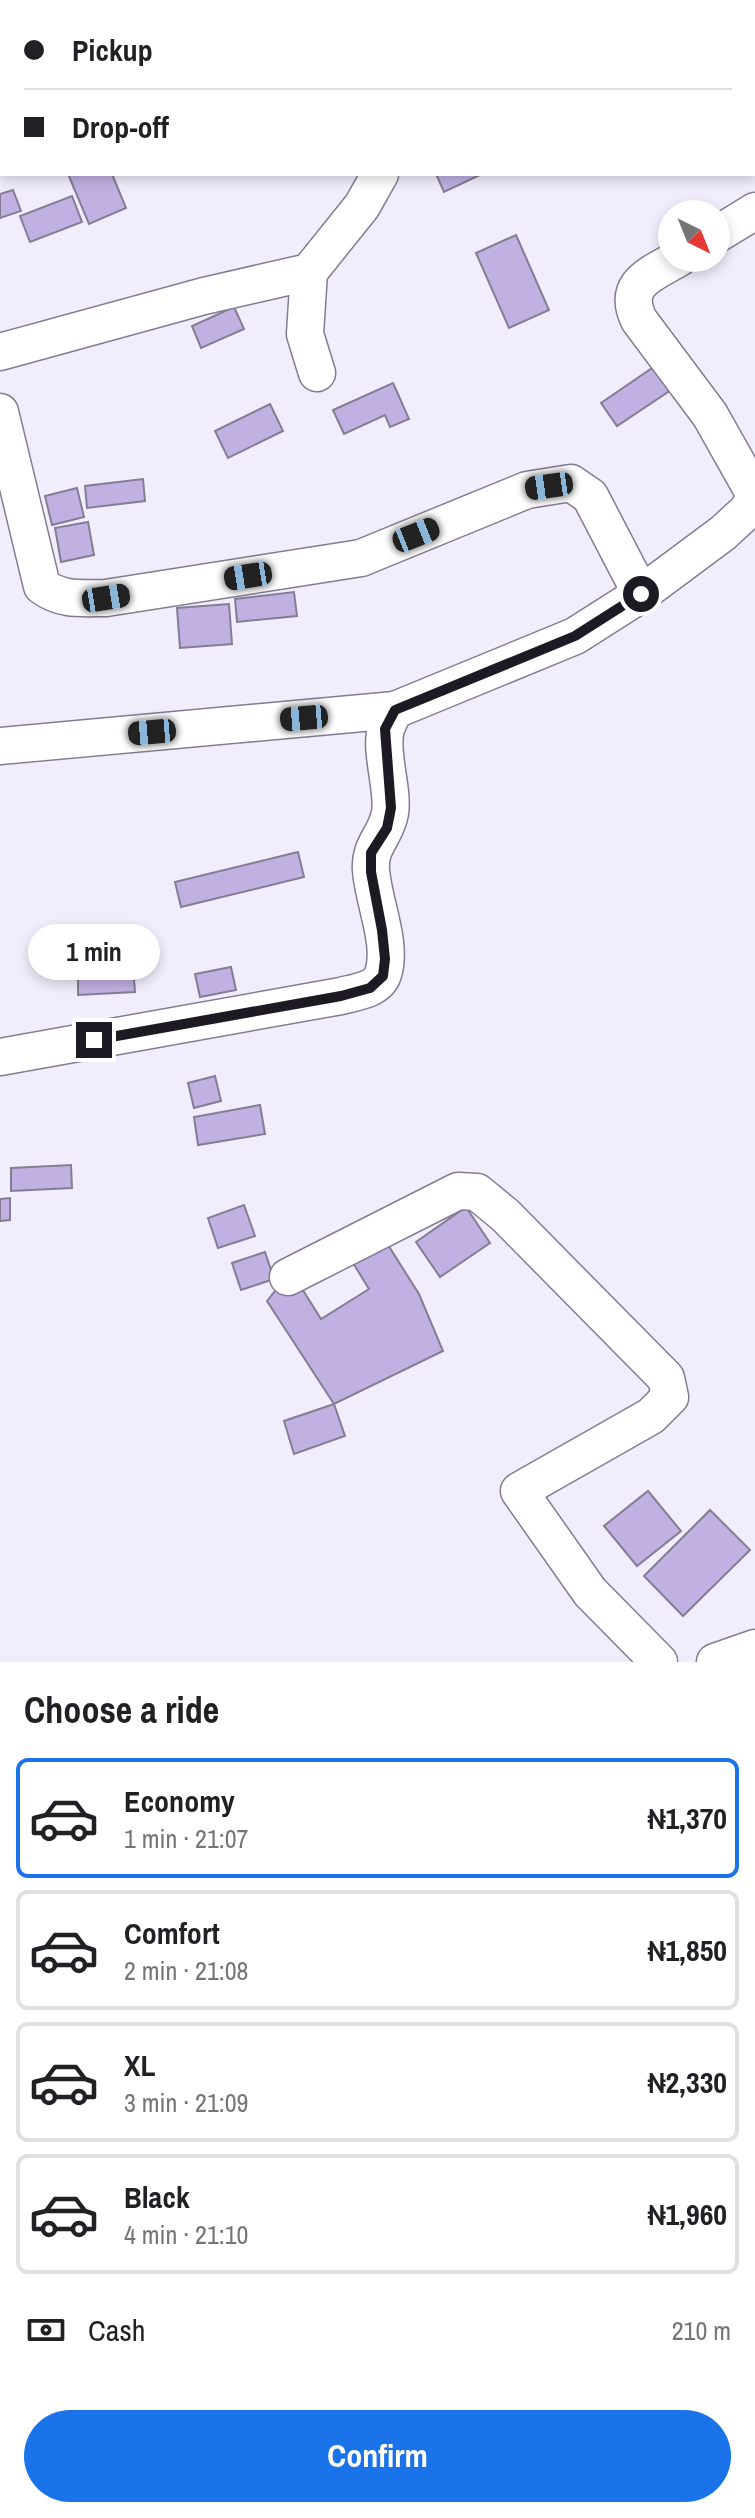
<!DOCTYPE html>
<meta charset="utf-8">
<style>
:root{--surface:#fff;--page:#f2f2f2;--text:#202124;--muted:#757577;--line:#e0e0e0;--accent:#1a73e8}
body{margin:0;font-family:"Archivo Narrow",sans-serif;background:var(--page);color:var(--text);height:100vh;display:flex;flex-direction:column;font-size:30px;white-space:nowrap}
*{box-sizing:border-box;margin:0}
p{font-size:26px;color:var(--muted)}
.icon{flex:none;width:44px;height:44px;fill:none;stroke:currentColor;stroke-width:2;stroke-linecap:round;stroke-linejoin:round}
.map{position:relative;height:1662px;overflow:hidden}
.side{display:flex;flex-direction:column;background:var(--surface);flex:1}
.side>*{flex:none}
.top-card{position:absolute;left:0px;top:0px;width:756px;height:176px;box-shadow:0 4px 12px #0003;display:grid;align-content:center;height:176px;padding:0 24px;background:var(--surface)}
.needle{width:52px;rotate:137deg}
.tools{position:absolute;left:658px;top:200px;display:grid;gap:16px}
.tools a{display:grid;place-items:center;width:72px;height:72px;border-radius:50%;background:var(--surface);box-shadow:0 4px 12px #0003;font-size:40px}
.end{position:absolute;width:36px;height:36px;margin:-18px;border:10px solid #1d1a23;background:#fff;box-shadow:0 0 0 4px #fff}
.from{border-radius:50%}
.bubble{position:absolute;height:56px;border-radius:28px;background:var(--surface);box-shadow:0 4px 12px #0003;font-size:26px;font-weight:700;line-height:56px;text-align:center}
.car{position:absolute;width:24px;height:48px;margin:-24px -12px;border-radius:10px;box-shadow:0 0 6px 2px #0007;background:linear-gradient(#222 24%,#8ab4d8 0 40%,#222 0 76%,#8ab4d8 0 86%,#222 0)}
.top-card b{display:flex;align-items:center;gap:28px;height:76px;font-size:30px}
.top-card b+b{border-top:2px solid var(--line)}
.top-card i{width:20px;height:20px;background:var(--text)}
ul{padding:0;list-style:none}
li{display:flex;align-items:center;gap:24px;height:120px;margin:0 16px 12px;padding:0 8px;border:4px solid var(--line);border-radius:12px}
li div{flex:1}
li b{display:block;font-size:30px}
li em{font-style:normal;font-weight:700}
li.on{border-color:var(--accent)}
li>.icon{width:72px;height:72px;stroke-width:1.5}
h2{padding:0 24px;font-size:36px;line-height:96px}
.pay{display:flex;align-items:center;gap:20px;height:88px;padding:0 24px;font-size:30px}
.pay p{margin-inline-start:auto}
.button{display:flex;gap:16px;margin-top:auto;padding:16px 24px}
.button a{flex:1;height:92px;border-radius:48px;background:var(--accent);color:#fff;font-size:32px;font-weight:700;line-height:92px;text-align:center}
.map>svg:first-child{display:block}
</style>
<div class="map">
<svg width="755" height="1662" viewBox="0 0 755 1662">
<rect width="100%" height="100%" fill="#f2edfc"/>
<g fill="#c1b1e3" stroke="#847d94" stroke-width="2">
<path d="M68,174H112L126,208L89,224Z"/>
<path d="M436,174H479L480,175L444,192Z"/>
<path d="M13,190L21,211L0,218V194Z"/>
<path d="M72,196L82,222L30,242L20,216Z"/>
<path d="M516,235L549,310L509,328L476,253Z"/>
<path d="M234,307L244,329L201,348L192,326Z"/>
<path d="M661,362L677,386L617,426L601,403Z"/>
<path d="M393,383L409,419L390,427L385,415L344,434L333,410Z"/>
<path d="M270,404L283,431L228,458L215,431Z"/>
<path d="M143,479L145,501L87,508L85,486Z"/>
<path d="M77,488L84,517L52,525L45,496Z"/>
<path d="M88,522L94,555L61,562L55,528Z"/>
<path d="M294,592L297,616L237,622L235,599Z"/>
<path d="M229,604L232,644L180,648L177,608Z"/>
<path d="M298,852L304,877L181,907L175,882Z"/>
<path d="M133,966L135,992L78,995V969Z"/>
<path d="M231,967L236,990L200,997L195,974Z"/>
<path d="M215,1076L221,1101L194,1108L188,1083Z"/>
<path d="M260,1105L265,1134L198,1145L194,1117Z"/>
<path d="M71,1165L72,1188L11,1191V1168Z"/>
<path d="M10,1198V1220L0,1221V1199Z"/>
<path d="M244,1205L255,1236L218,1248L208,1218Z"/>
<path d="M466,1207L490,1243L440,1277L416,1242Z"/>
<path d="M383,1237L419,1294L443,1351L334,1404L267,1301L291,1271L321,1319L369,1289L350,1258Z"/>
<path d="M265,1252L274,1279L241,1290L232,1263Z"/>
<path d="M334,1404L345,1436L294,1454L284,1421Z"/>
<path d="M648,1491L681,1531L637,1566L604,1526Z"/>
<path d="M710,1510L750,1550L683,1616L644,1576Z"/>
</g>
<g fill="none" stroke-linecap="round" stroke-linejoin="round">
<defs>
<g id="minor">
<path d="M174,2L176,0"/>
<path d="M561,2L564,0"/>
<path d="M0,76L2,75"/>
<path d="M716,235L755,211"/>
<path d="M309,272L305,334L317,373"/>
<path d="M0,352L204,296L309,272L362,206L380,174"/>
<path d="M0,412L42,586C62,601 82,598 106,598L361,558L527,490L571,483L590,496L641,594"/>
<path d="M0,746L395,710"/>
<path d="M0,1057L341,996C355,992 378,990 383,974C393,944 373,901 371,870C369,845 386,836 390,813C394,788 378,748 387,726C389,721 392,715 395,710L575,636L641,594L723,533L748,510L755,495L710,415L639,320C621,283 652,274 679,258"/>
<path d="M288,1277L458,1191L477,1192L505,1215L666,1378L670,1397L651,1416L519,1491L590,1592L659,1662"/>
<path d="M715,1662L755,1648"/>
</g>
</defs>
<use href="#minor" stroke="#837c92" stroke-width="39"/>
<use href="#minor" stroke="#fff" stroke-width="36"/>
</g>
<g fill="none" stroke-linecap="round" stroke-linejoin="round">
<path stroke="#1d1a23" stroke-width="10" d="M94,1040L341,996L370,988L383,976L385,959L382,930L371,872V853L387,828L391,808L385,729L395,710L575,636L641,594"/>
</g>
</svg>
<div class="tools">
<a><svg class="needle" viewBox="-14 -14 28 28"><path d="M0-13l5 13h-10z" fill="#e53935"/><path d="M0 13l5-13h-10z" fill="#757577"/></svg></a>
</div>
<i class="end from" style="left:641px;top:594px"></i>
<i class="end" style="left:94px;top:1040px"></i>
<div class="bubble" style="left:28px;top:924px;width:132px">1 min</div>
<i class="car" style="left:549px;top:486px;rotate:262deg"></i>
<i class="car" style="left:416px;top:535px;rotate:68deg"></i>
<i class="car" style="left:248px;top:576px;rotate:261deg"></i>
<i class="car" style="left:106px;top:598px;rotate:81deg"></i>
<i class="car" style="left:304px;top:718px;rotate:265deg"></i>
<i class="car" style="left:152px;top:732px;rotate:265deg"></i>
<div class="top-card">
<b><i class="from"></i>Pickup</b>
<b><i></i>Drop-off</b>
</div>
</div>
<section class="side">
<h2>Choose a ride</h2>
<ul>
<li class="on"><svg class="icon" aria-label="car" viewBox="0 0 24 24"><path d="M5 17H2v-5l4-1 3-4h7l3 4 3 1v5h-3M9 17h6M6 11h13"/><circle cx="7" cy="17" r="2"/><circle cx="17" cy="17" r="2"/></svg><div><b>Economy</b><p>1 min · 21:07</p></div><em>₦1,370</em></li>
<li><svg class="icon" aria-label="car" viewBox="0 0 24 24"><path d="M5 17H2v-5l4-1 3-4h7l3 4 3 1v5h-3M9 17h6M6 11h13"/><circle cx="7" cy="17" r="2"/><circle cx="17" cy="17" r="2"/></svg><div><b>Comfort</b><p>2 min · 21:08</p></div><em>₦1,850</em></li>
<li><svg class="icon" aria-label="car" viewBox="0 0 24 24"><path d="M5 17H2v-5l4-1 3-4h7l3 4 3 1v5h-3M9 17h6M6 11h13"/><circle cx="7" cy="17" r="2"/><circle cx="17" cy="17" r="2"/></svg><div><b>XL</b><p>3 min · 21:09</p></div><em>₦2,330</em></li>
<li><svg class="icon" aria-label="car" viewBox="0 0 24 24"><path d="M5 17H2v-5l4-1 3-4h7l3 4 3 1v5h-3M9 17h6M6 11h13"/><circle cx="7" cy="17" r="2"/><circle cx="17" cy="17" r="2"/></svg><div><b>Black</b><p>4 min · 21:10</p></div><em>₦1,960</em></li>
</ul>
<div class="pay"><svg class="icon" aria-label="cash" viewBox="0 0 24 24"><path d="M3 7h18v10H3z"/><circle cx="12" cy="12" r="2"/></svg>Cash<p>210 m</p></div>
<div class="button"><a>Confirm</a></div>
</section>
